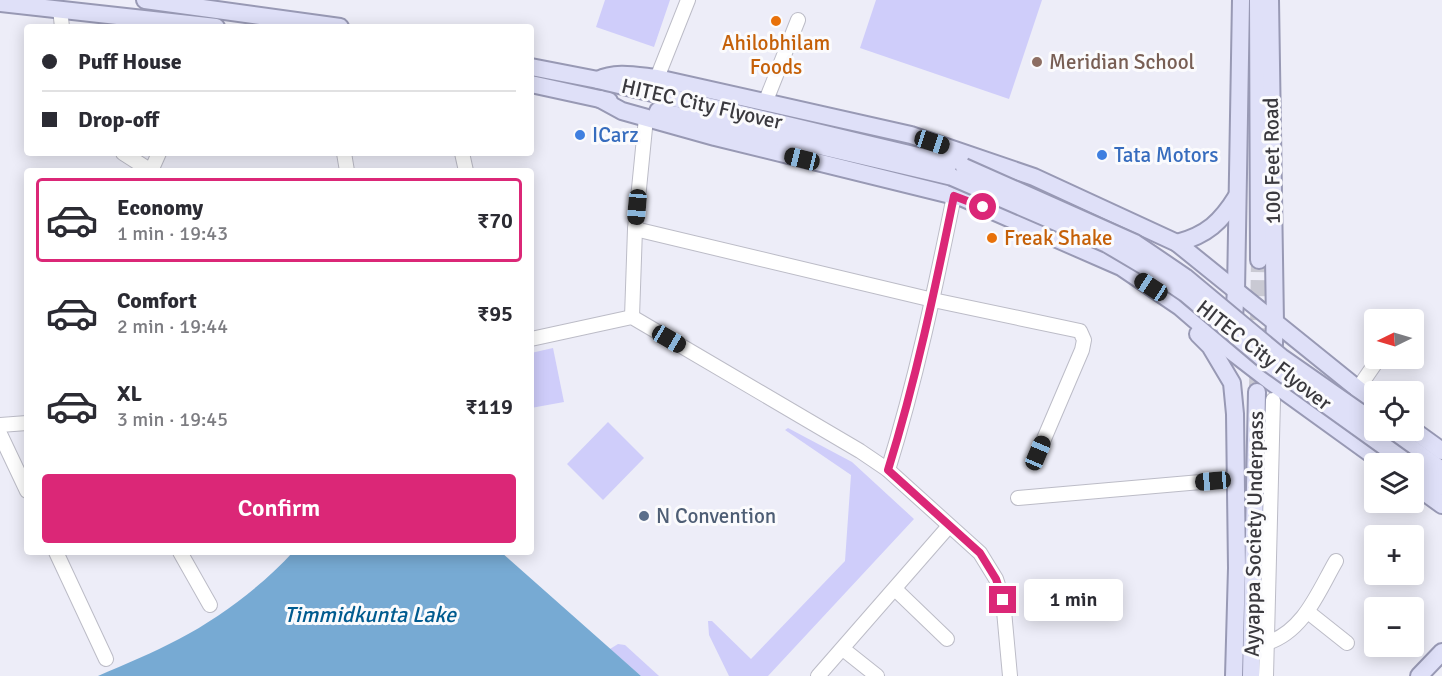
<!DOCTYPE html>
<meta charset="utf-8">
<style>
:root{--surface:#fff;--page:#f7f7f7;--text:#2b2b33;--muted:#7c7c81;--line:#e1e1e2;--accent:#db2777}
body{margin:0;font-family:Signika,sans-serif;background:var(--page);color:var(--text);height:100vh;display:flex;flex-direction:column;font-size:22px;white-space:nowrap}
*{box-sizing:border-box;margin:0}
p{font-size:20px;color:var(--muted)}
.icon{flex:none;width:33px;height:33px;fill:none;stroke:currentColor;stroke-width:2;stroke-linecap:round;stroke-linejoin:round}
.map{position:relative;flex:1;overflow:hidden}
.panel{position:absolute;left:24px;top:168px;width:510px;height:387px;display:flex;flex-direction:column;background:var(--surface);border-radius:6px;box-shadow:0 3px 15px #0003}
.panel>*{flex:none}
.guide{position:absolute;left:24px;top:24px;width:510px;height:132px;border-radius:6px;box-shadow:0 3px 15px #0003;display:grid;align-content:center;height:132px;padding:0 18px;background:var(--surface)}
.needle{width:39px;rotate:265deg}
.buttons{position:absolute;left:1364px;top:309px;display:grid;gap:12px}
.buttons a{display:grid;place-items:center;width:60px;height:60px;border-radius:6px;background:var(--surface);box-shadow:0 3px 15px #0003;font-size:30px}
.end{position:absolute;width:27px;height:27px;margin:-14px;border:8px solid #db2777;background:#fff;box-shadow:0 0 0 3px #fff}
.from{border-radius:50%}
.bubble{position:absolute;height:42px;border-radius:6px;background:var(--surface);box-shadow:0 3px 15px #0003;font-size:20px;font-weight:600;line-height:42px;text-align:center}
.car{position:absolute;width:18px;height:36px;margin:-18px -9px;border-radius:8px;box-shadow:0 0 4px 2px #0007;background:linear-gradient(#222 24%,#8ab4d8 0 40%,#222 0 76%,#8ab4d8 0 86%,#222 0)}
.guide b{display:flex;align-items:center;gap:21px;height:57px;font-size:22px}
.guide b+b{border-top:2px solid var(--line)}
.guide i{width:15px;height:15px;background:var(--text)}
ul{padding:10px 0 0;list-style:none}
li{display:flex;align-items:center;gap:18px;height:84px;margin:0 12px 9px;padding:0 6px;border:3px solid transparent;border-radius:6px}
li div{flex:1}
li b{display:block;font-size:22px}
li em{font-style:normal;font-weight:600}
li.current{border-color:var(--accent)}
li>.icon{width:54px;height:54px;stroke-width:1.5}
.cta{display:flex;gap:12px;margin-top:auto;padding:12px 18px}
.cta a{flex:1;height:69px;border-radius:6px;background:var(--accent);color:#fff;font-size:24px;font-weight:600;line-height:69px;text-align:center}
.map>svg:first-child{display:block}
</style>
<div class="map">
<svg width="1442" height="676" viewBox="0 0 1442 676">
<rect width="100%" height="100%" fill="#ededf8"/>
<g fill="#cfcdfa">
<path d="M605,0H670L654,47L596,27Z"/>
<path d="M876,0H1042L1009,99L860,48Z"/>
<path d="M553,348L564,402L531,408V353Z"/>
<path d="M608,422L644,458L603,500L567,464Z"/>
<path d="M788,428L852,462L914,519L768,676H729L709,635L708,621H712L751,659L845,561L851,475L785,430Z"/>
<path d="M618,644L625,645L659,676H641L610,649Z"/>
</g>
<path fill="#77aad3" d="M293,552H501L641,676H98C125,664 153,653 179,639C219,618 262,586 293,552Z"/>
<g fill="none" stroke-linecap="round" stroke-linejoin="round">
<path stroke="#c9c9d3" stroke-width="16" stroke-dasharray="16 8" stroke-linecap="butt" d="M1257,392L1259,260"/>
<defs>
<g id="minor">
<path d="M60,9L62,27"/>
<path d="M657,78L688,0"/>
<path d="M765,103L798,20"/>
<path d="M123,153L151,171L159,153"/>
<path d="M344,153L347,171"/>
<path d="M462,153L466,171"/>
<path d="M635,229L933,300L1080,331L1084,340L1082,350L1038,453"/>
<path d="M632,317L635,229L646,118"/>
<path d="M531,339L632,317L860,451L888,470L980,553L996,579L1003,600L1010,676"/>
<path d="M1357,390L1379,358"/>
<path d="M0,425L27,423"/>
<path d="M0,434L27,491"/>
<path d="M888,470C916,380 935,289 954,196"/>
<path d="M1018,498L1235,479"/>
<path d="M56,552L106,659"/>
<path d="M180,552L210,605"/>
<path d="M895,589L947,639"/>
<path d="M1308,612L1347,643"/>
<path d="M1267,643C1304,631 1318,592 1336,561"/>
<path d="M843,649L877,676"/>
<path d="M818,676L949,526"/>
<path d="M1266,676L1273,400"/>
</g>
<g id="major">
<path d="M145,0L340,27"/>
<path d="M1258,0L1259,260"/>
<path d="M1270,0L1275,323L1273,362"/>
<path d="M0,3L216,27"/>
<path d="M531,67L598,80L964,167"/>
<path d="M598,80C616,71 637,76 657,78L911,135L1034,177L1177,243L1374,402"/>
<path d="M531,84L609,101"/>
<path d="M600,99L622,111L715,137L963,198L1121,267L1180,307L1231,351L1270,381L1385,464"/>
<path d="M658,111L811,144L952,177"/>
<path d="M1177,243C1207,235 1221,222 1237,196"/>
<path d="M1233,329L1236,291L1241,0"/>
<path d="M1198,334L1210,346L1232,383L1235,414L1237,568L1234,676"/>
<path d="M1386,430L1442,470"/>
<path d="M1413,430L1442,451"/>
<path d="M1413,466L1442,487"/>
<path d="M1413,484L1442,505"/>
<path d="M1251,676L1257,392"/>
<path d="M1419,676L1442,652"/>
</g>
</defs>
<use href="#minor" stroke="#bcbcc7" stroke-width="16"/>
<use href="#major" stroke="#9899b4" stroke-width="20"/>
<use href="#minor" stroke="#fff" stroke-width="14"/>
<use href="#major" stroke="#dfe0f8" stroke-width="16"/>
<defs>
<g id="major-bridge">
<path d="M964,167L1135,243L1185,277L1281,357L1374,422"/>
<path d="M952,177L1107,244L1151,270L1185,293L1268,363L1409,464"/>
</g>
</defs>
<use href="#major-bridge" stroke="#9899b4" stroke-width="20" stroke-linecap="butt"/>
<use href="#major-bridge" stroke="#dfe0f8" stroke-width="16"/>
</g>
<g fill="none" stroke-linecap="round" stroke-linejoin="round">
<path stroke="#db2777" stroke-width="8" d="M983,207L954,196C935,289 916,380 888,470L980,553L996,579L1003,600"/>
</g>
<g fill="#e8710a" stroke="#fbfbfd" stroke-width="2">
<circle cx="776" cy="21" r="6"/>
<circle cx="992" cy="238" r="6"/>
</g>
<circle fill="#8d6e63" stroke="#fbfbfd" stroke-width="2" cx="1037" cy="62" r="6"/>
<g fill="#3f7fe0" stroke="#fbfbfd" stroke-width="2">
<circle cx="580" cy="135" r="6"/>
<circle cx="1102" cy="155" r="6"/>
</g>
<circle fill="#5c6f8a" stroke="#fbfbfd" stroke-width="2" cx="644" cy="516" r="6"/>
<g text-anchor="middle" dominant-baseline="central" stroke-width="6" stroke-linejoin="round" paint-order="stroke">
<g font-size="21" fill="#c56008" stroke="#fbfbfd">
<text x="776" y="43">Ahilobhilam<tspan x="776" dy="24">Foods</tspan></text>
<text x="1004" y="238" text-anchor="start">Freak Shake</text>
</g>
<g font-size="21" fill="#785e54" stroke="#fbfbfd" text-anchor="start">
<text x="1049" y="62">Meridian School</text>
</g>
<g font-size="21" fill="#3a393e" stroke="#fbfbfd">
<text transform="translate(702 104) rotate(13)">HITEC City Flyover</text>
<text transform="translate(1272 161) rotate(-91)">100 Feet Road</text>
<text transform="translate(1264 355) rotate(38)">HITEC City Flyover</text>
<text transform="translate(1254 534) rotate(-89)">Ayyappa Society Underpass</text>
</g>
<g font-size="21" fill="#366cbe" stroke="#fbfbfd" text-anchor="start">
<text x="592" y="135">ICarz</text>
<text x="1114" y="155">Tata Motors</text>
</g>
<g font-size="21" fill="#4e5e75" stroke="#fbfbfd" text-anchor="start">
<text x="656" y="516">N Convention</text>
</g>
<g font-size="22" font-style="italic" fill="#005b8f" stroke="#fbfbfd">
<text x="370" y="614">Timmidkunta Lake</text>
</g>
</g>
</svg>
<div class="buttons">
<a><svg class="needle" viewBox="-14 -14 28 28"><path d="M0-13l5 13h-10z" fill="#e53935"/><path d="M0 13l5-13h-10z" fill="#7c7c81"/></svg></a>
<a><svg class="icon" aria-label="locate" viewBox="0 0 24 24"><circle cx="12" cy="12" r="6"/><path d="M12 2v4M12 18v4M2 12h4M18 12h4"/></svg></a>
<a><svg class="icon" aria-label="layers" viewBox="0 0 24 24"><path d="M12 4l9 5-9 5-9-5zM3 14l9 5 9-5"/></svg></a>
<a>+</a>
<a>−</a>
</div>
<i class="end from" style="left:983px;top:207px"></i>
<i class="end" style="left:1003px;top:600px"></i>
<div class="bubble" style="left:1024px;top:579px;width:99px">1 min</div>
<i class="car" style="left:932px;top:142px;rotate:108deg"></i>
<i class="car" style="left:802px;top:159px;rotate:284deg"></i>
<i class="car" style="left:637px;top:207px;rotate:185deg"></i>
<i class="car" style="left:1151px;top:287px;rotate:303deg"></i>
<i class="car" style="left:669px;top:339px;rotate:120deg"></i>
<i class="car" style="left:1038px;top:453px;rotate:23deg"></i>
<i class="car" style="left:1213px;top:481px;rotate:265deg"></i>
<div class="guide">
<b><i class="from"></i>Puff House</b>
<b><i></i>Drop-off</b>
</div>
<section class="panel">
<ul>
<li class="current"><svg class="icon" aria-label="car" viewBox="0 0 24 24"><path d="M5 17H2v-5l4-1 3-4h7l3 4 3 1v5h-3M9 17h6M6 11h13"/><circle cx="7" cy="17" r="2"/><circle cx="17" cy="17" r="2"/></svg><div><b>Economy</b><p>1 min · 19:43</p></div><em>₹70</em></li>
<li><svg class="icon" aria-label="car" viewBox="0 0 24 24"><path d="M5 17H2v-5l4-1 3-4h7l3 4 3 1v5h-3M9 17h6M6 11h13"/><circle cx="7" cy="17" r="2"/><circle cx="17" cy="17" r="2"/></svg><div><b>Comfort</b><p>2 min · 19:44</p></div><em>₹95</em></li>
<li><svg class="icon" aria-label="car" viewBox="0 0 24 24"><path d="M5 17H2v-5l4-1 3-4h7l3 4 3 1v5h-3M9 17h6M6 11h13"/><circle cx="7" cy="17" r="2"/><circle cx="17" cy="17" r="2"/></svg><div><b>XL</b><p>3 min · 19:45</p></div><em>₹119</em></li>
</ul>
<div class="cta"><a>Confirm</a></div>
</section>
</div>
